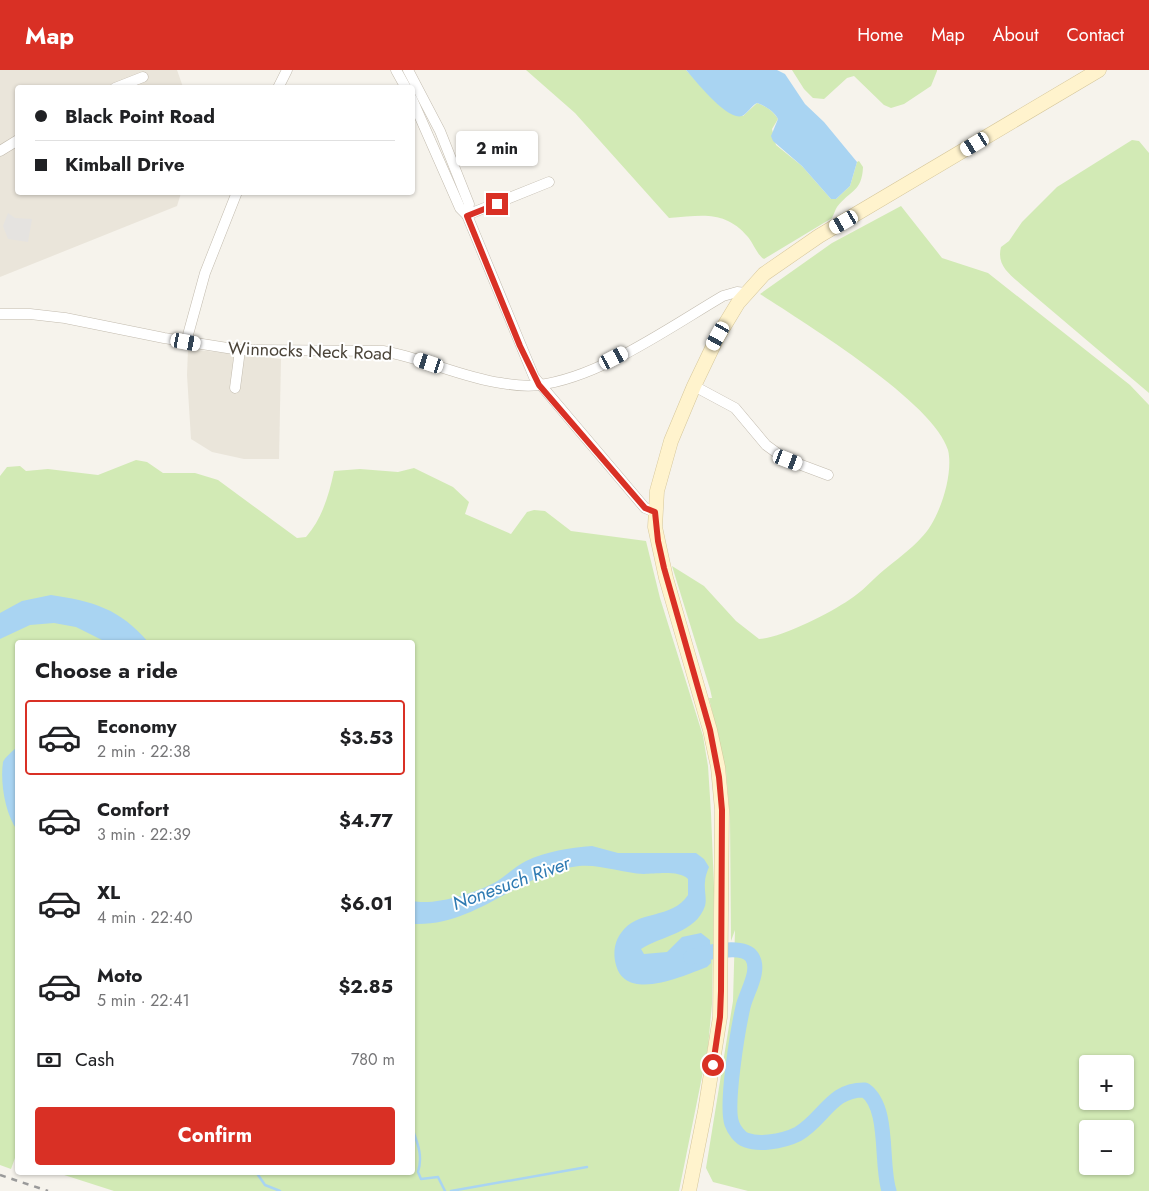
<!DOCTYPE html>
<meta charset="utf-8">
<style>
:root{--surface:#fff;--page:#f2f2f2;--text:#202124;--muted:#757577;--line:#e0e0e0;--accent:#d93025}
body{margin:0;font-family:Jost,sans-serif;background:var(--page);color:var(--text);height:100vh;display:flex;flex-direction:column;font-size:19px;white-space:nowrap}
*{box-sizing:border-box;margin:0}
p{font-size:16px;color:var(--muted)}
.icon{flex:none;width:28px;height:28px;fill:none;stroke:currentColor;stroke-width:2;stroke-linecap:round;stroke-linejoin:round}
.map{position:relative;flex:1;overflow:hidden}
.panel{position:absolute;left:15px;top:570px;width:400px;height:535px;display:flex;flex-direction:column;background:var(--surface);border-radius:5px;box-shadow:0 1px 4px #0004}
.panel>*{flex:none}
.guide{position:absolute;left:15px;top:15px;width:400px;height:110px;border-radius:5px;box-shadow:0 1px 4px #0004;display:grid;align-content:center;height:110px;padding:0 20px;background:var(--surface)}
.fabs{position:absolute;left:1079px;top:985px;display:grid;gap:10px}
.fabs a{display:grid;place-items:center;width:55px;height:55px;border-radius:5px;background:var(--surface);box-shadow:0 1px 4px #0004;font-size:25px}
.end{position:absolute;width:22px;height:22px;margin:-11px;border:6px solid #d93025;background:#fff;box-shadow:0 0 0 2px #fff}
.from{border-radius:50%}
.bubble{position:absolute;height:35px;border-radius:5px;background:var(--surface);box-shadow:0 1px 4px #0004;font-size:16px;font-weight:700;line-height:35px;text-align:center}
.car{position:absolute;width:15px;height:30px;margin:-15px -8px;border-radius:6px;box-shadow:0 0 4px 1px #0007;background:linear-gradient(#fff 24%,#345 0 40%,#fff 0 76%,#345 0 86%,#fff 0)}
.guide b{display:flex;align-items:center;gap:18px;height:48px;font-size:19px}
.guide b+b{border-top:1px solid var(--line)}
.guide i{width:12px;height:12px;background:var(--text)}
ul{padding:0;list-style:none}
li{display:flex;align-items:center;gap:15px;height:75px;margin:0 10px 8px;padding:0 10px;border:2px solid transparent;border-radius:5px}
li div{flex:1}
li b{display:block;font-size:19px}
li em{font-style:normal;font-weight:700}
li.selected{border-color:var(--accent)}
li>.icon{width:45px;height:45px;stroke-width:1.5}
h2{padding:0 20px;font-size:22px;line-height:60px}
.pay{display:flex;align-items:center;gap:12px;height:55px;padding:0 20px;font-size:19px}
.pay p{margin-inline-start:auto}
.button{display:flex;gap:10px;margin-top:auto;padding:10px 20px}
.button a{flex:1;height:58px;border-radius:5px;background:var(--accent);color:#fff;font-size:20px;font-weight:700;line-height:58px;text-align:center}
header{display:flex;align-items:center;gap:30px;box-sizing:border-box;height:70px;padding:0 25px;background:var(--accent);color:#fff}
header strong{font-size:24px}
nav{display:flex;gap:28px;margin-inline-start:auto;font-size:18px}
.map>svg:first-child{display:block}
</style>
<header>
<strong>Map</strong>
<nav><a>Home</a><a>Map</a><a>About</a><a>Contact</a></nav>
</header>
<div class="map">
<svg width="1149" height="1121" viewBox="0 0 1149 1121">
<rect width="100%" height="100%" fill="#f6f3ec"/>
<g fill="#eae5da">
<path d="M0,0H177L183,17L18,18V122L181,123L177,136L0,207Z"/>
<path d="M188,279L281,289L279,389H244L212,382L191,369L187,305Z"/>
</g>
<g fill="#d2eab5" fill-rule="evenodd">
<path d="M526,0H686L700,15L743,46L757,33C764,35 774,41 778,49L772,59L776,75L802,96L831,129H836L850,116L857,92L859,91L863,97C862,122 850,120 837,137C835,140 834,144 832,148L764,189C758,186 753,173 748,167C724,139 701,146 669,148L575,43Z"/>
<path d="M792,0H937V1L931,16L904,34L891,38L884,35L854,6L847,8L824,29L813,28L804,19Z"/>
<path d="M1132,70L1139,71L1149,83V323L1024,217C1011,205 996,196 1001,177L1009,171L1022,152L1057,117Z"/>
<path d="M901,136L942,188L988,203L1130,315L1149,335V1121H748L713,1112L706,1098L733,931L735,860L731,871L730,747L726,701L709,628H712L710,619L672,496L704,516L736,551L759,569C781,568 830,543 849,530C862,522 872,510 884,500C896,490 910,480 921,468C939,451 954,404 948,380C935,333 803,252 760,224L832,173ZM1088,994H1125V1031H1088ZM1088,1059H1125V1096H1088Z"/>
<path d="M136,390L147,392L163,403H195L218,410L297,468L306,467C322,449 329,425 334,401L360,399L398,402L414,398L453,417L469,432L465,444L511,464L527,442L534,440L545,441L571,461L646,471L660,528L703,666L708,696L711,743L714,818L712,934L708,977L679,1121H114L58,1103L412,1102V572H18V1089L15,1088L11,1099L0,1095V406L7,397L20,396L26,401L48,399L98,405Z"/>
</g>
<path fill="#e5e3e0" d="M8,143L15,148L32,149L28,172L8,169L3,156Z"/>
<g fill="#a9d4f2">
<path d="M686,0H777L785,4L805,34L824,52L857,92L850,116L836,129H831L802,96L773,71L771,66L778,49C775,42 764,35 757,33C751,36 747,44 742,46C727,51 695,10 686,0Z"/>
<path d="M51,525C93,531 120,539 148,572H106L76,557L54,553L30,555L0,569V543L22,531Z"/>
<path d="M17,677V760C5,743 0,712 3,692C6,686 12,682 17,677Z"/>
<path d="M592,776L618,783H696L704,789L709,797C707,802 705,807 705,812C704,820 707,829 705,836C696,863 661,866 641,879L644,884L667,882L682,867L701,863L710,870L711,893L707,897C685,905 626,933 616,895C613,885 614,872 621,863C637,839 672,850 688,825V809C679,800 655,804 644,804C622,803 600,794 579,796C519,803 476,857 413,854V831C434,836 475,823 494,813C505,807 514,797 526,791C547,781 569,778 592,776Z"/>
</g>
<g fill="none" stroke-linecap="round" stroke-linejoin="round">
<g stroke="#a9d4f2" stroke-width="2.5">
<path d="M412,1058C418,1074 423,1086 418,1102L421,1109L438,1107L445,1121"/>
<path d="M256,1102L265,1115L280,1121"/>
<path d="M451,1121L587,1097"/>
</g>
<path stroke="#a9d4f2" stroke-width="15" d="M691,887C704,883 743,873 752,887C761,901 746,923 743,937C738,959 725,1036 732,1054C734,1060 740,1068 746,1070C754,1073 761,1073 769,1072C778,1071 790,1068 798,1064C824,1049 831,1019 865,1020C890,1038 880,1092 889,1121"/>
<defs>
<g id="minor">
<path d="M396,0L406,18"/>
<path d="M408,0L440,61L469,134L467,145"/>
<path d="M115,18L143,7"/>
<path d="M278,18L287,0"/>
<path d="M412,29L460,138L467,145L534,307L634,425L645,438L655,442"/>
<path d="M0,81L18,70"/>
<path d="M467,145L549,112"/>
<path d="M0,244H30L65,248L164,268L240,280L383,281C423,288 460,307 501,313C513,315 526,317 538,315C599,308 670,257 723,226L737,222L746,223"/>
<path d="M186,272L205,203L237,122"/>
<path d="M694,316L735,338L766,375L777,383L788,390L828,405"/>
<path d="M235,318L240,280"/>
</g>
<path id="secondary" d="M689,1121L705,1041L720,947L722,740L718,697L710,660L666,508L655,457L657,421L671,371L694,316L718,266L738,233L764,204L819,166L1099,0"/>
</defs>
<use href="#minor" stroke="#c2bbae" stroke-width="11"/>
<use href="#secondary" stroke="#d6c79b" stroke-width="15"/>
<use href="#minor" stroke="#fff" stroke-width="10"/>
<use href="#secondary" stroke="#fff3cd" stroke-width="14"/>
<path stroke="#9a9a9a" stroke-width="2.5" stroke-dasharray="6 6" stroke-linecap="butt" d="M0,1105L48,1121"/>
</g>
<g fill="none" stroke-linecap="round" stroke-linejoin="round">
<path stroke="#d93025" stroke-width="6" d="M497,134L467,146L520,276L539,315L645,438L655,442L658,471L664,498L710,660L719,707L722,740L721,921L720,947L713,995"/>
</g>
<g text-anchor="middle" dominant-baseline="central" stroke-width="4" stroke-linejoin="round" paint-order="stroke">
<g font-size="18" fill="#4b4439" stroke="#fff">
<text transform="translate(310 281) rotate(2)">Winnocks Neck Road</text>
</g>
<g font-size="19" font-style="italic" fill="#2e7ab2" stroke="#fff">
<text transform="translate(511 813) rotate(-20)">Nonesuch River</text>
</g>
</g>
</svg>
<div class="fabs">
<a>+</a>
<a>−</a>
</div>
<i class="end from" style="left:713px;top:995px"></i>
<i class="end" style="left:497px;top:134px"></i>
<div class="bubble" style="left:456px;top:61px;width:82px">2 min</div>
<i class="car" style="left:975px;top:74px;rotate:239deg"></i>
<i class="car" style="left:844px;top:152px;rotate:240deg"></i>
<i class="car" style="left:718px;top:266px;rotate:209deg"></i>
<i class="car" style="left:186px;top:272px;rotate:100deg"></i>
<i class="car" style="left:614px;top:288px;rotate:62deg"></i>
<i class="car" style="left:429px;top:293px;rotate:288deg"></i>
<i class="car" style="left:788px;top:390px;rotate:111deg"></i>
<div class="guide">
<b><i class="from"></i>Black Point Road</b>
<b><i></i>Kimball Drive</b>
</div>
<section class="panel">
<h2>Choose a ride</h2>
<ul>
<li class="selected"><svg class="icon" aria-label="car" viewBox="0 0 24 24"><path d="M5 17H2v-5l4-1 3-4h7l3 4 3 1v5h-3M9 17h6M6 11h13"/><circle cx="7" cy="17" r="2"/><circle cx="17" cy="17" r="2"/></svg><div><b>Economy</b><p>2 min · 22:38</p></div><em>$3.53</em></li>
<li><svg class="icon" aria-label="car" viewBox="0 0 24 24"><path d="M5 17H2v-5l4-1 3-4h7l3 4 3 1v5h-3M9 17h6M6 11h13"/><circle cx="7" cy="17" r="2"/><circle cx="17" cy="17" r="2"/></svg><div><b>Comfort</b><p>3 min · 22:39</p></div><em>$4.77</em></li>
<li><svg class="icon" aria-label="car" viewBox="0 0 24 24"><path d="M5 17H2v-5l4-1 3-4h7l3 4 3 1v5h-3M9 17h6M6 11h13"/><circle cx="7" cy="17" r="2"/><circle cx="17" cy="17" r="2"/></svg><div><b>XL</b><p>4 min · 22:40</p></div><em>$6.01</em></li>
<li><svg class="icon" aria-label="car" viewBox="0 0 24 24"><path d="M5 17H2v-5l4-1 3-4h7l3 4 3 1v5h-3M9 17h6M6 11h13"/><circle cx="7" cy="17" r="2"/><circle cx="17" cy="17" r="2"/></svg><div><b>Moto</b><p>5 min · 22:41</p></div><em>$2.85</em></li>
</ul>
<div class="pay"><svg class="icon" aria-label="cash" viewBox="0 0 24 24"><path d="M3 7h18v10H3z"/><circle cx="12" cy="12" r="2"/></svg>Cash<p>780 m</p></div>
<div class="button"><a>Confirm</a></div>
</section>
</div>
